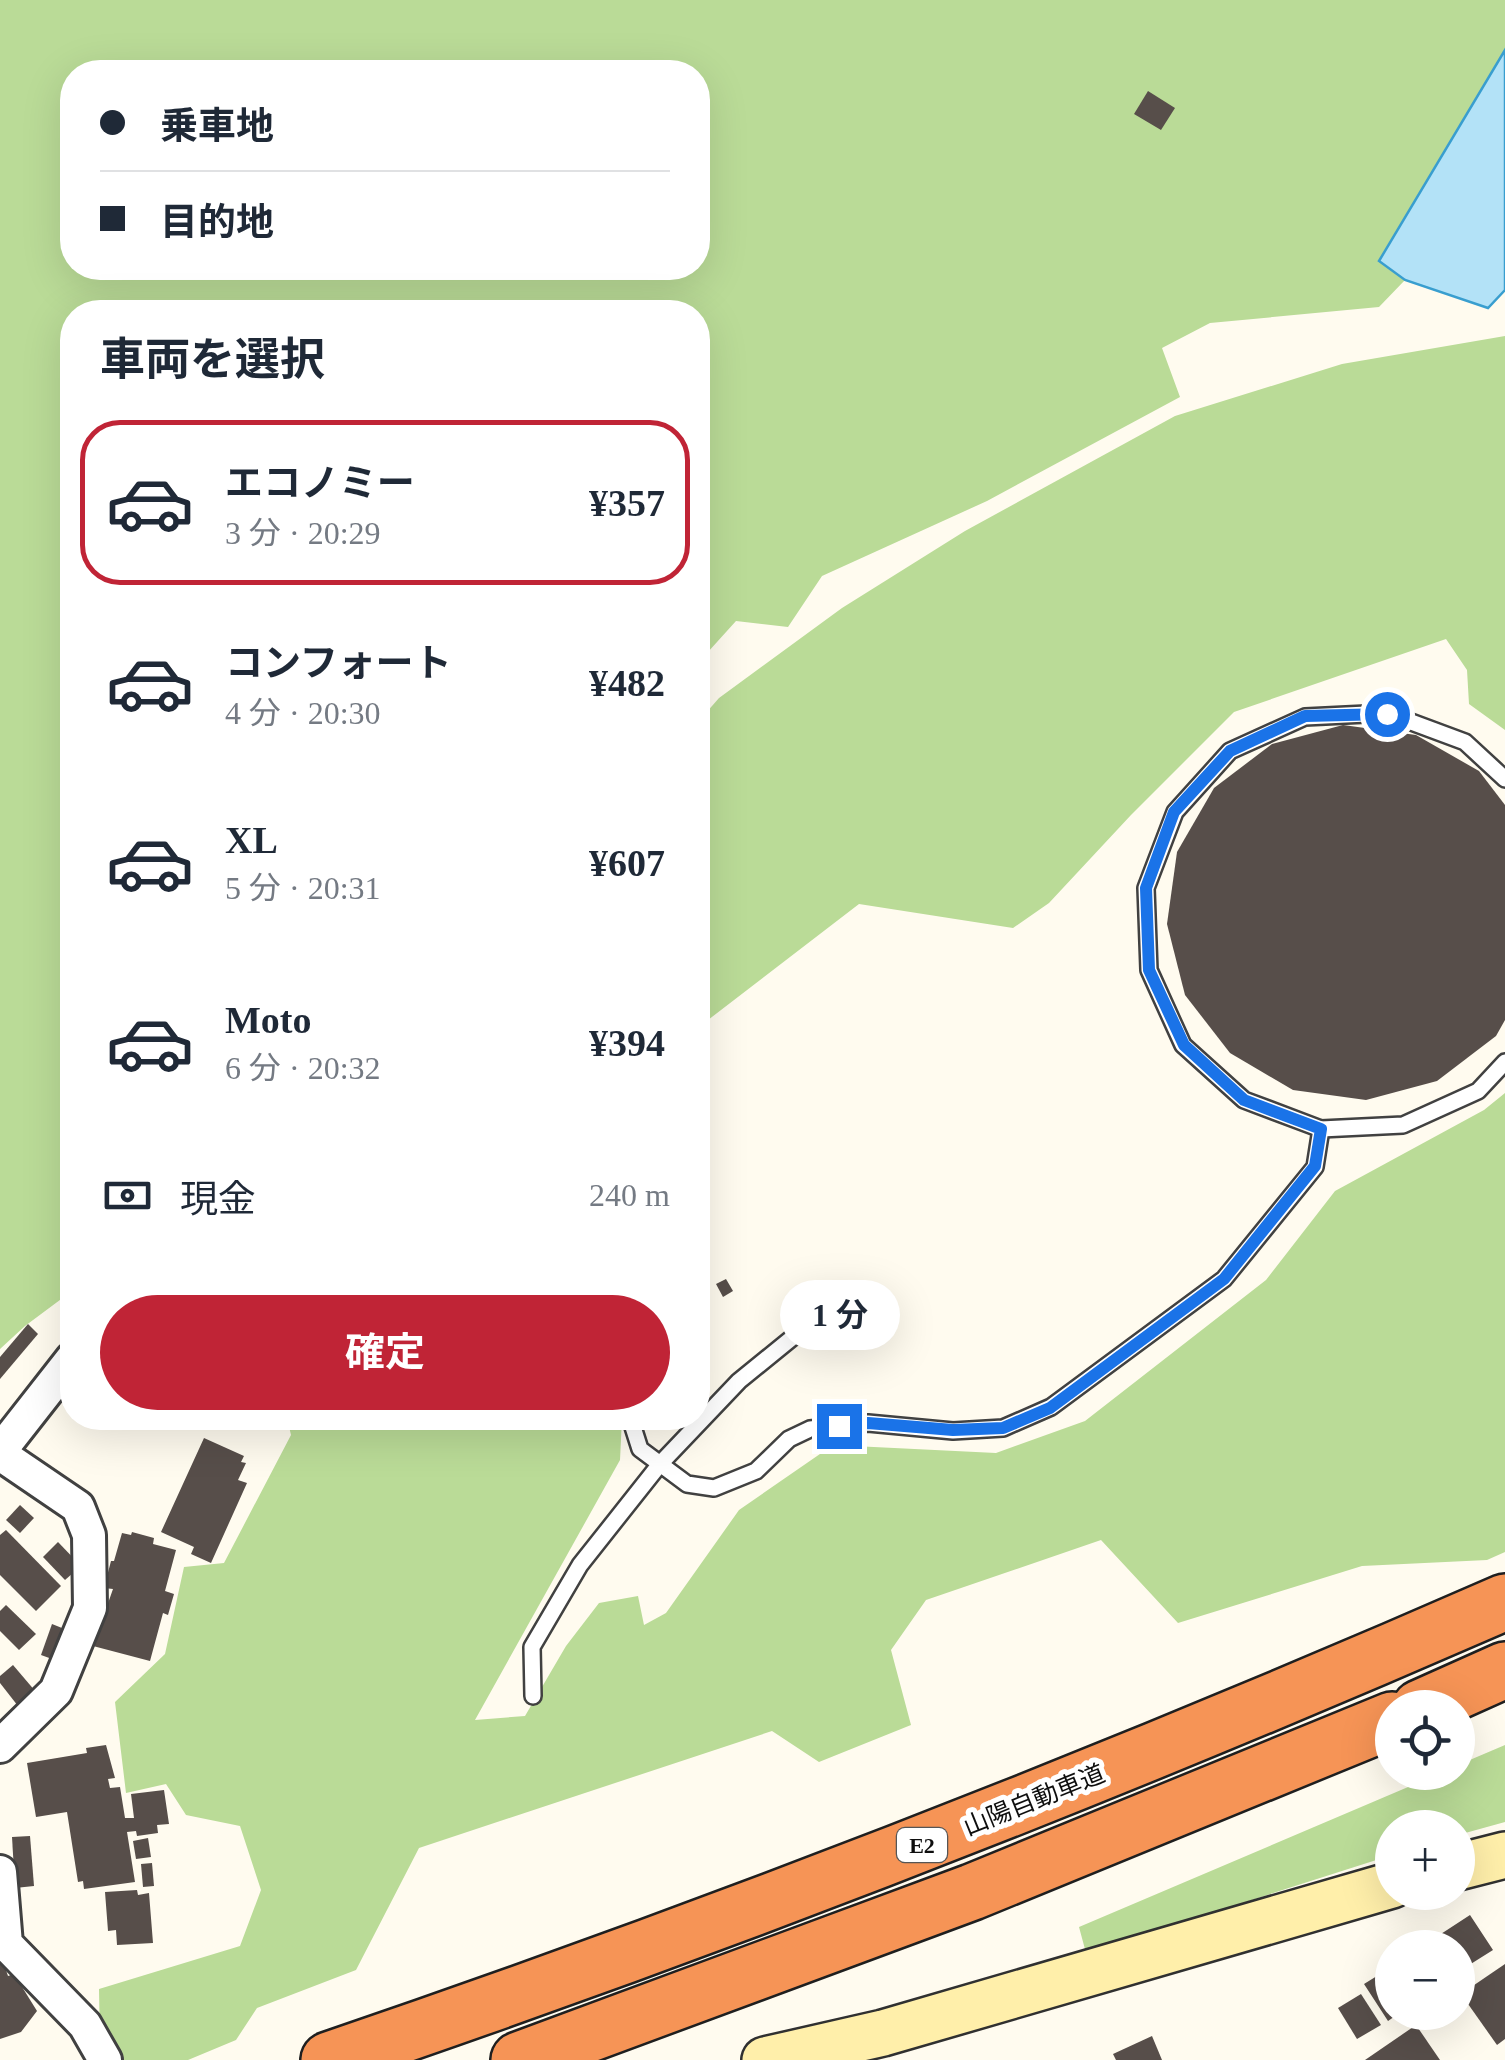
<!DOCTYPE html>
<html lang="ja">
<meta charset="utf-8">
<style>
:root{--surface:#fff;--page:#f2f2f3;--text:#1f2937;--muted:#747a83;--line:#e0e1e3;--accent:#c02436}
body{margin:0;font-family:"Times New Roman","Noto Sans JP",serif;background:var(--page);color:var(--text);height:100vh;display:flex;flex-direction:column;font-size:38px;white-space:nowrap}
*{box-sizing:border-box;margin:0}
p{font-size:32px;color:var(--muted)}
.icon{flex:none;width:55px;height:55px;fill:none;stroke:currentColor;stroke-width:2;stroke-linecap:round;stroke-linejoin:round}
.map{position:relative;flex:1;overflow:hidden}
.drawer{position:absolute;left:60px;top:300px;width:650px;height:1130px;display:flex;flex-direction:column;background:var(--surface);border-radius:40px;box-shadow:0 10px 40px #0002}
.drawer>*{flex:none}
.hud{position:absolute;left:60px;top:60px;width:650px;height:220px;border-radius:40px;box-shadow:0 10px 40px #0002;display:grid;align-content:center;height:220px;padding:0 40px;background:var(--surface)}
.buttons{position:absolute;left:1375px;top:1690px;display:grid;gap:20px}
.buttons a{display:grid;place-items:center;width:100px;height:100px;border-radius:50%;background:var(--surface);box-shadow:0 10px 40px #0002;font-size:50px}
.end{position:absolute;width:45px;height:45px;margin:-22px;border:12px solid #1a73e8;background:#fff;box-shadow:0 0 0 5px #fff}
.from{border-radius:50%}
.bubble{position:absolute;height:70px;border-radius:35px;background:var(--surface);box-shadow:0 10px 40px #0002;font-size:32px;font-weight:700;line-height:70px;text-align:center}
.hud b{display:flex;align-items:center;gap:35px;height:95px;font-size:38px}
.hud b+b{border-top:2px solid var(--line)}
.hud i{width:25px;height:25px;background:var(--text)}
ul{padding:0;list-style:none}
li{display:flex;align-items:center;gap:30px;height:165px;margin:0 20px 15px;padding:0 20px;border:5px solid transparent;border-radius:40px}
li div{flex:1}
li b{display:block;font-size:38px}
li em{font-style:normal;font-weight:700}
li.selected{border-color:var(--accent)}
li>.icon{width:90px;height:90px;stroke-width:1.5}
h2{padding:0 40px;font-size:45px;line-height:120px}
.pay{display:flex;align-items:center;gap:25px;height:110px;padding:0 40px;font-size:38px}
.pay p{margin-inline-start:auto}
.cta{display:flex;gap:20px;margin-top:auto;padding:20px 40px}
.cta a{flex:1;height:115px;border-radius:60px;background:var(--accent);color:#fff;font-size:40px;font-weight:700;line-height:115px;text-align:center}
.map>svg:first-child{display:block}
</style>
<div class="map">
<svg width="1505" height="2060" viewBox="0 0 1505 2060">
<rect width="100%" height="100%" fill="#fffbef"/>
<g fill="#badb97" fill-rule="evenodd">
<path d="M0,0H1505V50L1379,260L1405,280L1379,307L1210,323L1162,348L1180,397L987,501L822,576L788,627L736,621L698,663V312H72V1291L25,1326L0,1349ZM72,72H698V268H72Z"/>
<path d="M1505,336V730L1469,704L1467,670L1446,639L1234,712L1131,815L1049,903L1013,928L859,904L708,1020L698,1033V722L719,698L842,608L965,531L1175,416L1342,364Z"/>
<path d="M1505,1093V1552L1487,1560L1362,1566L1178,1623L1101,1540L926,1600L891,1650L911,1725L819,1762L772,1731L419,1848L356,1970L257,2008L236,2040L188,2060H111L100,2046L99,1989L240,1946L261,1890L240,1826L186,1815L166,1784L126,1793L115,1702L165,1654L184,1567L224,1563L291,1435L287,1418H622L620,1460L475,1720L525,1716L566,1646L599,1603L638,1596L644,1625L666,1613L739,1510L833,1445L996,1453L1085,1421L1266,1280L1335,1191L1484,1110Z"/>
<path d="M1505,1745V1822L1458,1835V1828H1392V1855L1086,1953L1079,1927L1441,1773L1458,1772V1765Z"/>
</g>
<path fill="#b3e2f7" stroke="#399ecf" stroke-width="2.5" d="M1505,50V290L1488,308L1405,280L1379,261Z"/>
<g fill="#574e4a">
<path d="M1148,91L1175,108L1161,130L1134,114Z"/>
<path d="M1343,725L1416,735L1479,771L1505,805V1020L1496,1036L1437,1081L1366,1100L1293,1090L1230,1053L1185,995L1167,924L1177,852L1214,788L1272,744Z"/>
<path d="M726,1279L733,1291L723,1297L716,1284Z"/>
<path d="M28,1324L38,1334L0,1379V1357Z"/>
<path d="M204,1438L244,1456L241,1462L246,1463L238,1480L247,1483L211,1563L191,1554L194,1547L161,1532Z"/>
<path d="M20,1505L34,1518L20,1533L6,1520Z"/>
<path d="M6,1530L61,1586L36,1611L0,1575V1535Z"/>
<path d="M132,1532L154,1538L153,1544L176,1550L165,1591L174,1594L168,1615L163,1613L150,1661L93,1646L113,1589L104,1588L111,1561H114L122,1533L131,1535Z"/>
<path d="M58,1542L81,1566L65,1580L43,1557Z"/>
<path d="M6,1605L36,1634L19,1650L0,1631V1611Z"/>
<path d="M52,1624L62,1628L52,1659L41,1655Z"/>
<path d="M13,1665L36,1692L18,1706L0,1683V1676Z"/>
<path d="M106,1745L115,1778L108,1779L110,1788L120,1787L125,1818H134L131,1794L164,1790L169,1824L157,1825L158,1833L137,1836L136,1831L127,1832L135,1882L84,1889L83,1881L78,1882L67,1812L36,1817L27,1763L87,1753L86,1748Z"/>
<path d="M30,1836L34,1886L15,1888L12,1837Z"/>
<path d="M148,1838L151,1857L136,1859L133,1841Z"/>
<path d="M152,1863L154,1886L143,1887L141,1864Z"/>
<path d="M137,1890L138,1895L149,1893L153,1943L117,1945L116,1930L108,1931L105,1892Z"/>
<path d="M1470,1915L1493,1950L1458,1972V1948H1408L1420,1940L1424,1945Z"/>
<path d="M1392,1958V2012H1401L1388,2021L1364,1984L1385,1971L1381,1965Z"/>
<path d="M4,1964L8,1976L14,1974L37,2011L21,2032L0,2039V1965Z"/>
<path d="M1505,1964V2039L1497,2045L1461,1994Z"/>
<path d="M1361,1994L1381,2025L1357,2039L1338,2008Z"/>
<path d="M1416,2025L1440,2060H1365Z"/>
<path d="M1152,2036L1162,2060H1116L1113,2054Z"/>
</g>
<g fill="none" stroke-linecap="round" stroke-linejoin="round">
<defs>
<g id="lane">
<path d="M1505,779L1465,742L1387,713L1305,717L1230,751L1175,812L1146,888L1149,970L1183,1045L1244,1100L1321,1129L1403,1125L1478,1091L1505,1062"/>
<path d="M635,1418L633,1427L640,1449L687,1484L714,1488L756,1471L789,1439L810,1429L868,1423L953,1431L1003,1428L1051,1407L1224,1279L1315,1167L1321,1129"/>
<path d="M533,1696L532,1647L580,1565L660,1464L739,1381L814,1320"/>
</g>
<g id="street">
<path d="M0,1451L72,1359"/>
<path d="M0,1454L78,1507L89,1535L90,1608L56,1691L0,1746"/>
<path d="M0,1872L6,1944L85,2025L105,2060"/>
</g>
<g id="secondary">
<path d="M1458,1867L1505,1855"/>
<path d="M765,2060L883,2033L1392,1885"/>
</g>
<g id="highway">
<path d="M1420,1708L1505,1670"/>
<path d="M329,2060C728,1924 1119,1771 1505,1602"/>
<path d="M519,2060L972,1892L1392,1720"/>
</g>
</defs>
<use href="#lane" stroke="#414141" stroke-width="20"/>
<use href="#street" stroke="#414141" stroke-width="38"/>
<use href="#secondary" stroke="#303030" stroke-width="50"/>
<use href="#highway" stroke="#1f1f1f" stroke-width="60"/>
<use href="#lane" stroke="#fff" stroke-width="15"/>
<use href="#street" stroke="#fff" stroke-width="32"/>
<use href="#secondary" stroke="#ffefaa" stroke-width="45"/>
<use href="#highway" stroke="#f69456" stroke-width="55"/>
</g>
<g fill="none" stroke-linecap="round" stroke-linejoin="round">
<path stroke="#1a73e8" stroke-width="12" d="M839,1426L868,1423L953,1430L1003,1428L1050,1408L1224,1279L1315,1166L1321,1129L1244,1100L1184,1045L1149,970L1146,888L1174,812L1230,751L1305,716L1387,714"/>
</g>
<g text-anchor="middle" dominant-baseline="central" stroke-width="10" stroke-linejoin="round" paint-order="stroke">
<rect fill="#fff" stroke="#565656" stroke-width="2.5" x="897" y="1828" width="50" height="34" rx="8"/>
<g font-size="22" font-weight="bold" fill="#0e0e0e">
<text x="922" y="1845">E2</text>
</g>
<g font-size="25" fill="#0e0e0e" stroke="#fff">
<text transform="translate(1034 1800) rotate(-22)">山陽自動車道</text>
</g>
</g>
</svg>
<div class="buttons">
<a><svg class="icon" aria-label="locate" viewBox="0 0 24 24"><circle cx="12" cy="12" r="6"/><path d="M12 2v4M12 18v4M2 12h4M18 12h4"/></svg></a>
<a>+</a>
<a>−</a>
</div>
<i class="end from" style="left:1387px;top:714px"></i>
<i class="end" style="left:839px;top:1426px"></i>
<div class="bubble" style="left:780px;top:1280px;width:120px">1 分</div>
<div class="hud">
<b><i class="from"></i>乗車地</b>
<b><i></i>目的地</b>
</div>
<section class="drawer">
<h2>車両を選択</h2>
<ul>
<li class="selected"><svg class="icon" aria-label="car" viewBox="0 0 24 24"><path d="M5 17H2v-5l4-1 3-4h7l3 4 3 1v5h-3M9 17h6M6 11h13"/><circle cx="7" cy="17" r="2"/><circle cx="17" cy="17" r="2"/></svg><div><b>エコノミー</b><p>3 分 · 20:29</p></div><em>¥357</em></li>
<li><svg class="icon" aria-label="car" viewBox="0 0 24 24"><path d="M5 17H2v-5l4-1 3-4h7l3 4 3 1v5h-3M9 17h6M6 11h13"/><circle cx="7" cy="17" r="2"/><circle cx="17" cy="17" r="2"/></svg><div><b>コンフォート</b><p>4 分 · 20:30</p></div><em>¥482</em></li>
<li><svg class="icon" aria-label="car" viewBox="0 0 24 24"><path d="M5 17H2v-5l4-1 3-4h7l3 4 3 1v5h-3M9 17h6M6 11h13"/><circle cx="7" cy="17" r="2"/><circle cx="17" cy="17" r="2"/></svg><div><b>XL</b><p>5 分 · 20:31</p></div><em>¥607</em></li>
<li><svg class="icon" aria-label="car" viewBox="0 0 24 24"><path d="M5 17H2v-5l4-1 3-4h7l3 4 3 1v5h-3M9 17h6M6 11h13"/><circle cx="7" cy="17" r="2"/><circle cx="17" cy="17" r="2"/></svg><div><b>Moto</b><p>6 分 · 20:32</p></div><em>¥394</em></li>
</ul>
<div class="pay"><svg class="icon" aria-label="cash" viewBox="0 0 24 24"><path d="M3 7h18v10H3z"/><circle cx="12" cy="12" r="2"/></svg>現金<p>240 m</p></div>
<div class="cta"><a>確定</a></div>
</section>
</div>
